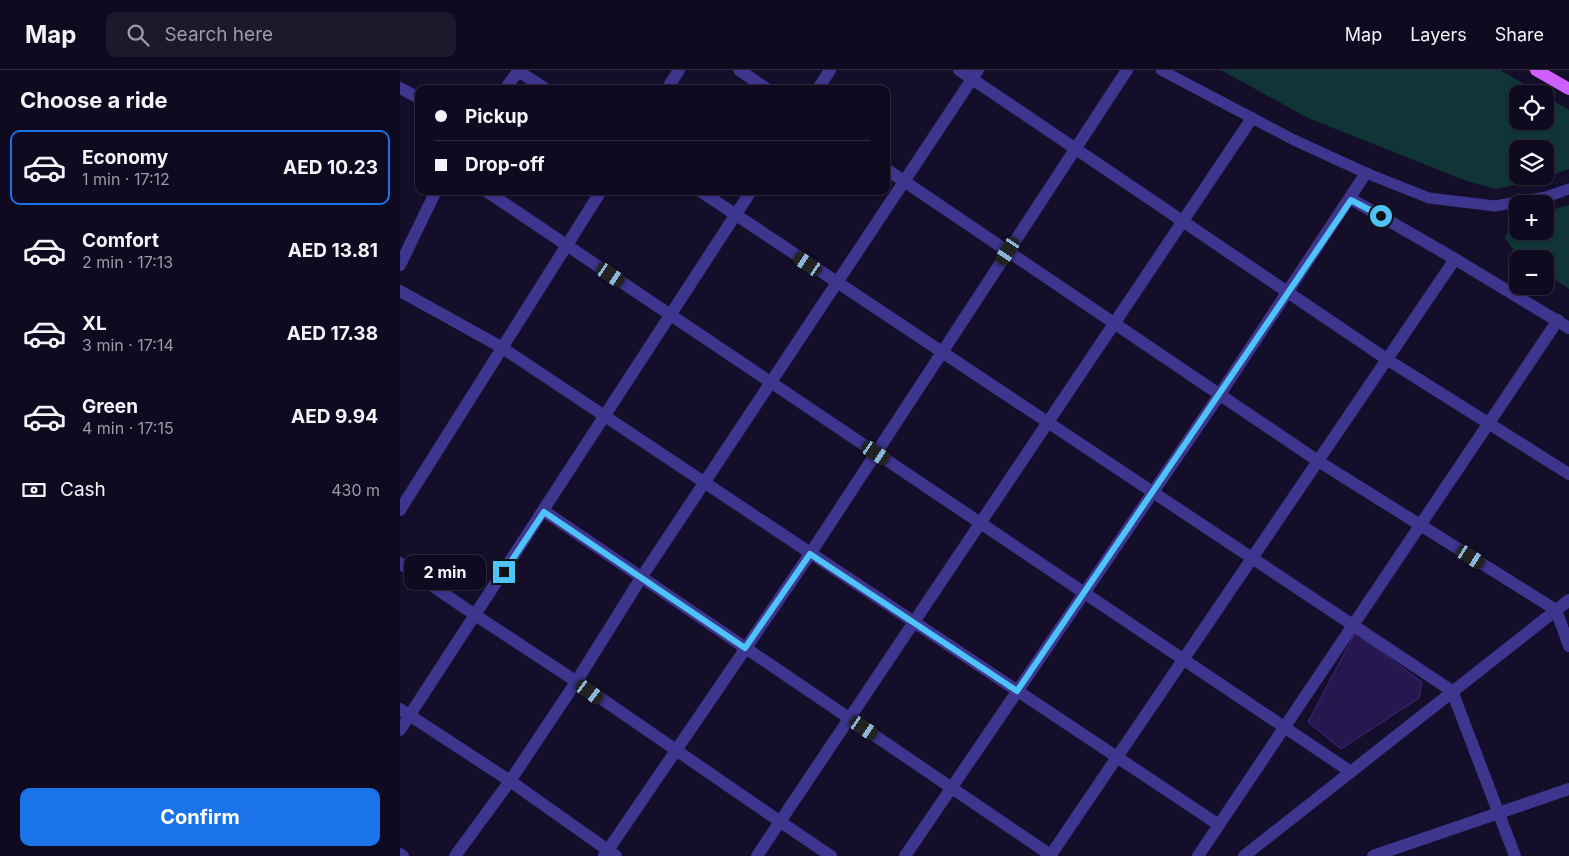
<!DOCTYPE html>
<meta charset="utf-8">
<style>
:root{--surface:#100a20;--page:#1e182d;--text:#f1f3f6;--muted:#9c9aa5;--line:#302b3e;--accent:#1a73e8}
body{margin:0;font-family:Inter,sans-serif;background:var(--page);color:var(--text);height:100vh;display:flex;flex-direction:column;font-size:19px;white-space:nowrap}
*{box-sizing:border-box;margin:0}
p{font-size:16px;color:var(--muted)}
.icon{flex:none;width:28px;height:28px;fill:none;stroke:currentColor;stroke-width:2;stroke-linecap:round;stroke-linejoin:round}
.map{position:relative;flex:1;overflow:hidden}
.drawer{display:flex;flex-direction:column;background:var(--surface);width:400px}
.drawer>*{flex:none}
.hud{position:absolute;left:15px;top:15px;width:475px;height:110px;border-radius:10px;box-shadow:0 1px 4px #0004,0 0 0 1px var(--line);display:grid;align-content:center;height:110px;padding:0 20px;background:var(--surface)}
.tools{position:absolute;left:1109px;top:15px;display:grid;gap:10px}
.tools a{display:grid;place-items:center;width:45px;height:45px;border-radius:10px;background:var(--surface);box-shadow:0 1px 4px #0004,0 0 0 1px var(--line);font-size:25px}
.end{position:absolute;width:22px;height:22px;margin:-11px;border:6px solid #4fc3f7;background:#111;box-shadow:0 0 0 2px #111}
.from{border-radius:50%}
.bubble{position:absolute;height:35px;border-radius:10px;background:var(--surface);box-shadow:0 1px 4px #0004,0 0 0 1px var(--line);font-size:16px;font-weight:700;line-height:35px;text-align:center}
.car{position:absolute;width:15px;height:30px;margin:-15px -8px;border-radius:6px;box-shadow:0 0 4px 1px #0007;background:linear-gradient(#222 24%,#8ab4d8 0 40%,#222 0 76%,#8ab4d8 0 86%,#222 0)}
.hud b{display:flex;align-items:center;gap:18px;height:48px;font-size:19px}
.hud b+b{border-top:1px solid var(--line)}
.hud i{width:12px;height:12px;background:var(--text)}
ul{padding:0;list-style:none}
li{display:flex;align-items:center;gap:15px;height:75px;margin:0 10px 8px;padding:0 10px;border:2px solid transparent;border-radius:10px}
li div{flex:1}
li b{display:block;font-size:19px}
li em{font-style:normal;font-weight:700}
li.current{border-color:var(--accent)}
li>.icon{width:45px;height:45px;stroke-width:1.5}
h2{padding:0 20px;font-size:22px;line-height:60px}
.pay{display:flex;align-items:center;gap:12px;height:55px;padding:0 20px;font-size:19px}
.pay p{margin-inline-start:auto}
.action{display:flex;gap:10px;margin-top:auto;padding:10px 20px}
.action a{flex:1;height:58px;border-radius:10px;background:var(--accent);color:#fff;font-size:20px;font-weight:700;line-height:58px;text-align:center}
header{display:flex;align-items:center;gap:30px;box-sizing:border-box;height:70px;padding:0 25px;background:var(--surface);border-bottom:1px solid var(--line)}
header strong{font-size:24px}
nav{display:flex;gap:28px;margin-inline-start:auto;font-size:18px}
.search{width:350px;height:45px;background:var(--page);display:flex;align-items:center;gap:12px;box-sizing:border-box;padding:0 18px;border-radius:10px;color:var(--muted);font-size:19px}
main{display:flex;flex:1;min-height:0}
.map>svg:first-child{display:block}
</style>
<header>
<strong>Map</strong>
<div class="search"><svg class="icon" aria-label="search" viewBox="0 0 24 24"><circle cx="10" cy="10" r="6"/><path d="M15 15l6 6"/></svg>Search here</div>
<nav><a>Map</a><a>Layers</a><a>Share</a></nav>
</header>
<main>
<section class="drawer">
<h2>Choose a ride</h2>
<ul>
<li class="current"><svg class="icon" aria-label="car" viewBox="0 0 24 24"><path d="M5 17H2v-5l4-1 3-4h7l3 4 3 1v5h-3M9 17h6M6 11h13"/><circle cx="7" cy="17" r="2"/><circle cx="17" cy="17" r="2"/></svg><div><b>Economy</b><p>1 min · 17:12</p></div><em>AED 10.23</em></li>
<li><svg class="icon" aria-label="car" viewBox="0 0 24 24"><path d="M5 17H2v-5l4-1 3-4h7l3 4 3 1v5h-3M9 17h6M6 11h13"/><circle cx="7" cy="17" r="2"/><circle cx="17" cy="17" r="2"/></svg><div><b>Comfort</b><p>2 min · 17:13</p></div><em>AED 13.81</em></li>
<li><svg class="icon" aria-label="car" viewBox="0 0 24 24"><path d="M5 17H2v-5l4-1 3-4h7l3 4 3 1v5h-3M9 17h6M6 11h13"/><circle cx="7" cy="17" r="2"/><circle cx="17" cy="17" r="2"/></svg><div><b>XL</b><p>3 min · 17:14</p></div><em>AED 17.38</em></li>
<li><svg class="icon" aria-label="car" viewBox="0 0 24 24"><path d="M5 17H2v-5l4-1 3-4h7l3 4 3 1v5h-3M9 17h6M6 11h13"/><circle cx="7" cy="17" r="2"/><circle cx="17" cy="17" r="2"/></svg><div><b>Green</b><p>4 min · 17:15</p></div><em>AED 9.94</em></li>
</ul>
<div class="pay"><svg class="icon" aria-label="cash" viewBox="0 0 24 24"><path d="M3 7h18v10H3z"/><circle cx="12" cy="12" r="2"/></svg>Cash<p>430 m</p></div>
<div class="action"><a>Confirm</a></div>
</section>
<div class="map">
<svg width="1169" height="786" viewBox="0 0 1169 786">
<rect width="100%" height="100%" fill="#150e2b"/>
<g fill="#103536" fill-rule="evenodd">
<path d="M821,0H1100L1141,24H1118V51H1145V26L1169,40V99L1134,111L1096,119L1064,110L908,48ZM1118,79H1145V106H1118Z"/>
<path d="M1169,135V219L1145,202V189C1124,189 1117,187 1105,168L1109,157L1117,148L1118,161H1145V142Z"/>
</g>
<path fill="#26184e" stroke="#3e287c" d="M955,563L1022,612L1019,628L941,679L908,652Z"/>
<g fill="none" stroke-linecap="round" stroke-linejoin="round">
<path stroke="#3d358e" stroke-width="11" d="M761,0L894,70L966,103L1029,128L1095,136L1146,127L1169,119"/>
<g stroke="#3d358e" stroke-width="12">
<path d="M339,0L367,19"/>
<path d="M559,0L988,290L1169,404"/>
<path d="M118,1L146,19"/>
<path d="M0,18L19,28"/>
<path d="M105,19L119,0"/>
<path d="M267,19L279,0"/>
<path d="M418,19L430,0"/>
<path d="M486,99L918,391L1156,540L1169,576"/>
<path d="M86,121L951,702"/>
<path d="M300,121L1052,621L1115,786"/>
<path d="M1055,189L1169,258"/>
<path d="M0,195L36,121"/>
<path d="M0,221L101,277L819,755"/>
<path d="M0,440L201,121"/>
<path d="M144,441L652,786"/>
<path d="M0,493C58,535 117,572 177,612C262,670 346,729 431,786"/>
<path d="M0,639L110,711L216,786"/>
<path d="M0,660L351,121"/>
<path d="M0,784L3,786"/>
<path d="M55,786L110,711L176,612L241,508L578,0"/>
<path d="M204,786L410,484L727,0"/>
<path d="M357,786L852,48"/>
<path d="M505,786L820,324L966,103"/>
<path d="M650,786L1055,189L951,129"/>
<path d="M798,786L1158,250"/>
<path d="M844,786L1169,530"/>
<path d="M973,786L1169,719"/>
</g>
<path stroke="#cd5fff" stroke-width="12" d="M1136,0L1169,19"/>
</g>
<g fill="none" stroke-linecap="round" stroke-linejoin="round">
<path stroke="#4fc3f7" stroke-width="6" d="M104,502L144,442L345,578L410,484L617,621L951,130L981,146"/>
</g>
</svg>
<div class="tools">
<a><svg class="icon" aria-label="locate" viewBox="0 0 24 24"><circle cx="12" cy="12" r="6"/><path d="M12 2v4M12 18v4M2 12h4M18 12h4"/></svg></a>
<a><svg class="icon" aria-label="layers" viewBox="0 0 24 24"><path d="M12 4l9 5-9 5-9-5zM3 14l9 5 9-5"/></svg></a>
<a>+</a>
<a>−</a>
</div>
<i class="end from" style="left:981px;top:146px"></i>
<i class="end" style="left:104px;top:502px"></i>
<div class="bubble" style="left:4px;top:485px;width:82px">2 min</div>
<i class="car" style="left:608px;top:181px;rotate:213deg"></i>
<i class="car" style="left:408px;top:194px;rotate:304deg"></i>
<i class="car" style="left:211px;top:205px;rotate:124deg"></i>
<i class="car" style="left:476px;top:383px;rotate:124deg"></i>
<i class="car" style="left:1071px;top:487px;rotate:122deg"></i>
<i class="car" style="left:190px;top:622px;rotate:126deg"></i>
<i class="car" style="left:464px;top:658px;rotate:124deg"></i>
<div class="hud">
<b><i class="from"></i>Pickup</b>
<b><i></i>Drop-off</b>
</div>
</div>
</main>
